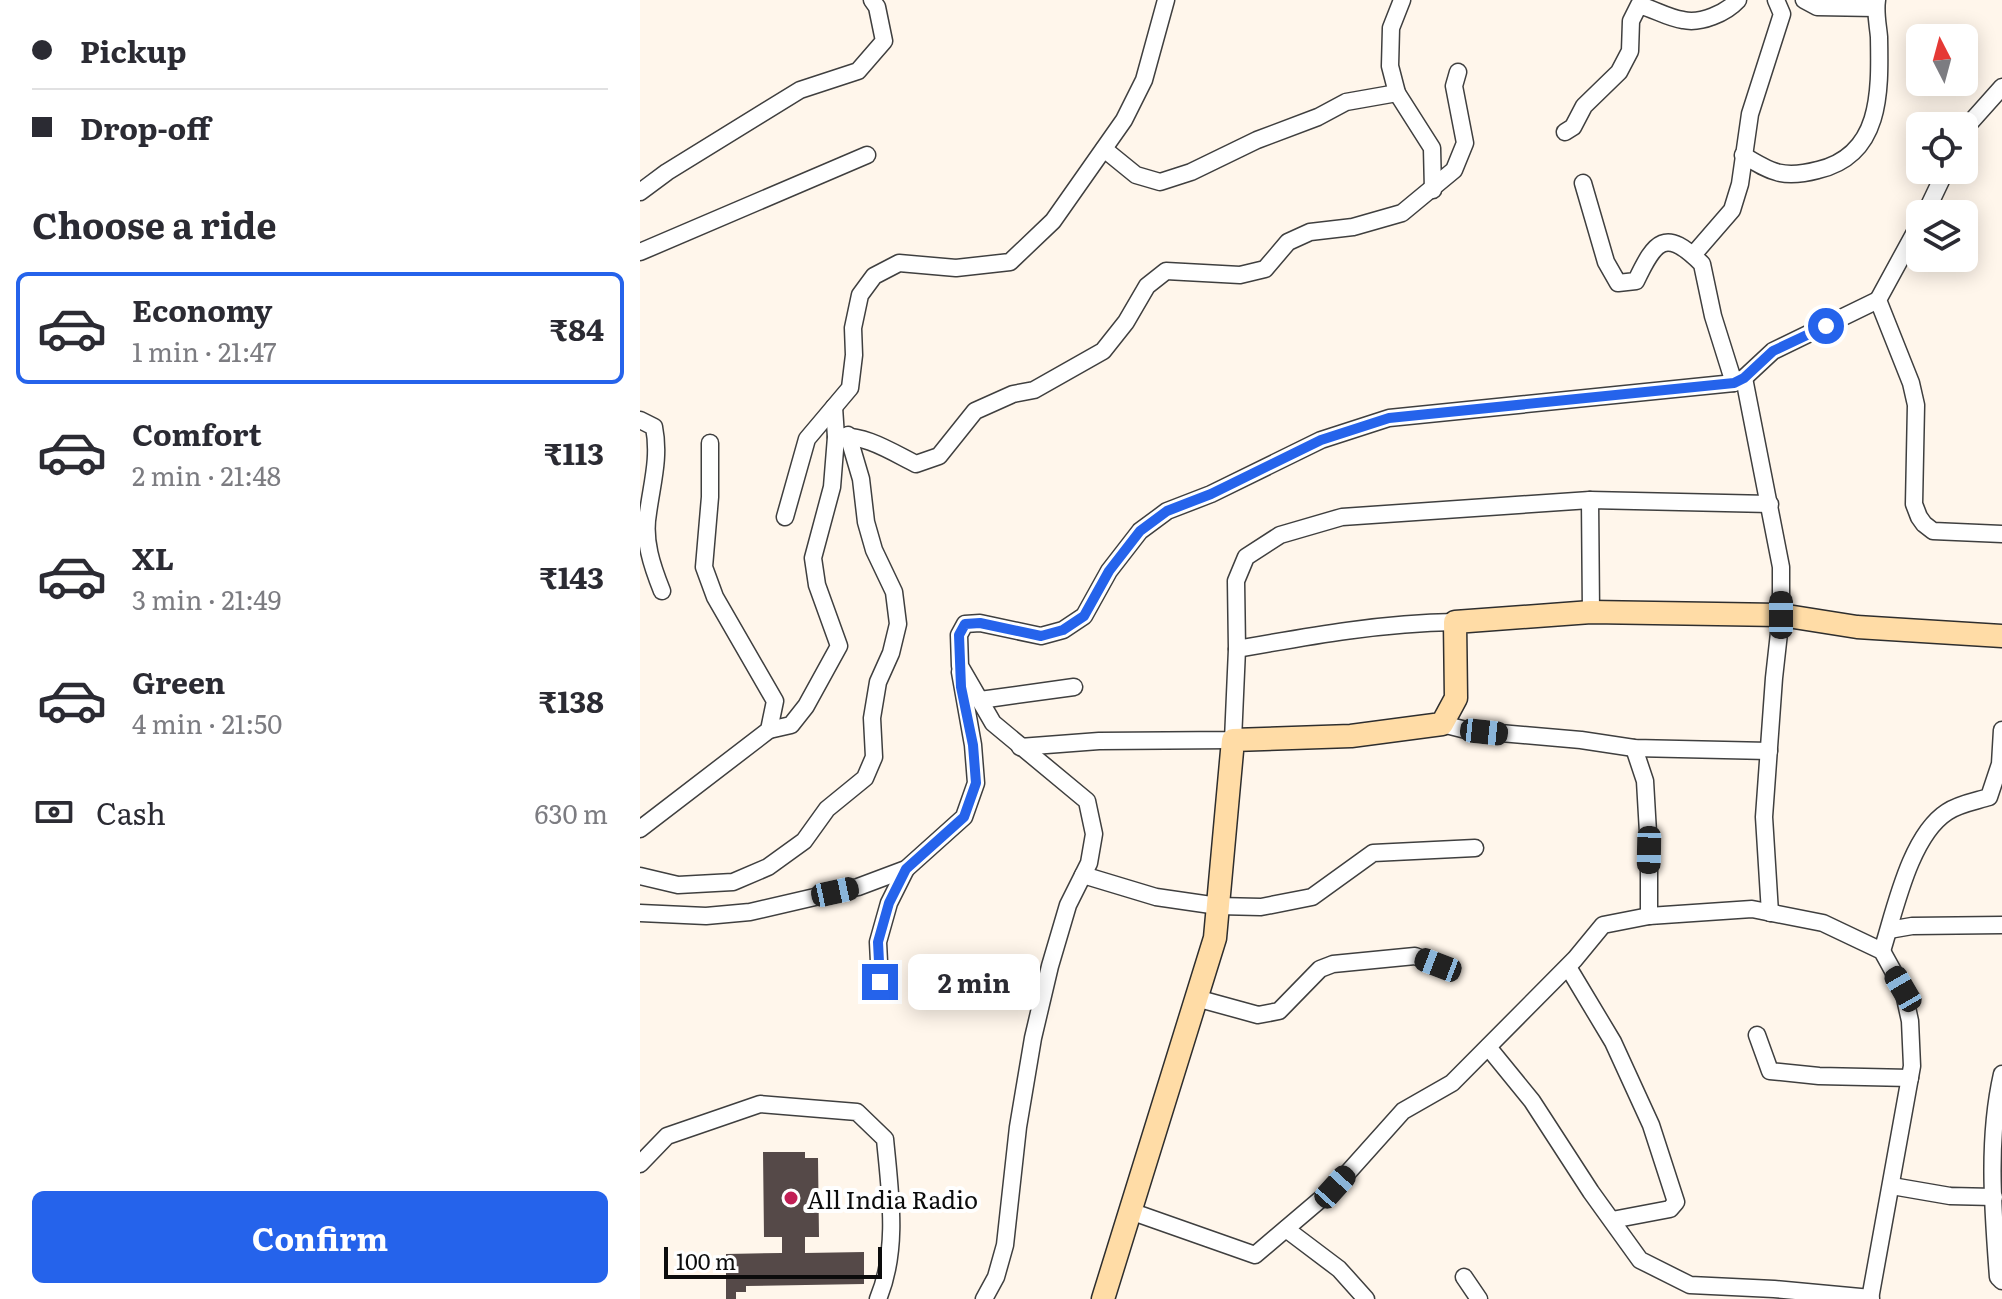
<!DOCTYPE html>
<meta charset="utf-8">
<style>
:root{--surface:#fff;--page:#f2f2f3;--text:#2b2b33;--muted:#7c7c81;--line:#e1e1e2;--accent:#2563eb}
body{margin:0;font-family:Literata,serif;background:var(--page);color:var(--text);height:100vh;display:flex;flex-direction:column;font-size:30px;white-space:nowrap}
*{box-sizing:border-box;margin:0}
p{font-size:26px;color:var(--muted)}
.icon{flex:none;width:44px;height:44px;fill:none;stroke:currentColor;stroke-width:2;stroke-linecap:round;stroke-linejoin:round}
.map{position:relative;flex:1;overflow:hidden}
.drawer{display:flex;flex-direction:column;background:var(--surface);width:640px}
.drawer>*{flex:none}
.top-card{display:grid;align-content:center;height:176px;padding:0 32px;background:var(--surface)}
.needle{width:52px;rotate:354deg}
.buttons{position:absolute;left:1266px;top:24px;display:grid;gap:16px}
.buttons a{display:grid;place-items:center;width:72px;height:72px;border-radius:12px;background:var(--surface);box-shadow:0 4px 20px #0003;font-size:40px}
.scale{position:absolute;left:24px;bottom:20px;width:218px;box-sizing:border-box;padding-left:8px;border:4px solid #0c0c0c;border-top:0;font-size:22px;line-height:28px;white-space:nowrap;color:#0c0c0c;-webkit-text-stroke:6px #fff;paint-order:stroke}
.end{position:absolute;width:36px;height:36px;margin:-18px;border:10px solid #2563eb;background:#fff;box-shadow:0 0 0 4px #fff}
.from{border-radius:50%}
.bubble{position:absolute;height:56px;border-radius:12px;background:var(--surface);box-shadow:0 4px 20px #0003;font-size:26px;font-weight:700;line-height:56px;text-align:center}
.car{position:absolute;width:24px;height:48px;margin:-24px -12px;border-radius:10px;box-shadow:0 0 6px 2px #0007;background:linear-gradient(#222 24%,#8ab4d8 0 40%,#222 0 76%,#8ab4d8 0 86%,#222 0)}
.top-card b{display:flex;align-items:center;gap:28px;height:76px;font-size:30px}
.top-card b+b{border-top:2px solid var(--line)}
.top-card i{width:20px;height:20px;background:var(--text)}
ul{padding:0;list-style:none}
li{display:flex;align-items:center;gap:24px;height:112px;margin:0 16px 12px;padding:0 16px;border:4px solid transparent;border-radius:12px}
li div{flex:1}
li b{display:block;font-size:30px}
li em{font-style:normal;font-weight:700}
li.selected{border-color:var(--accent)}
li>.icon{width:72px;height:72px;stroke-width:1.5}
h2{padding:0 32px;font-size:36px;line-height:96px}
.pay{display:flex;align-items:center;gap:20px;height:88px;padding:0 32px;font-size:30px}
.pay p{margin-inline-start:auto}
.primary-button{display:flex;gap:16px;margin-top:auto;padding:16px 32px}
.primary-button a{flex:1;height:92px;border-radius:12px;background:var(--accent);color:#fff;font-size:32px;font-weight:700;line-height:92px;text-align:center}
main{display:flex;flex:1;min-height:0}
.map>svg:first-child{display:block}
</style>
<main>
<section class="drawer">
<div class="top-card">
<b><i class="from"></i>Pickup</b>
<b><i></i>Drop-off</b>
</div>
<h2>Choose a ride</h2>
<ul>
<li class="selected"><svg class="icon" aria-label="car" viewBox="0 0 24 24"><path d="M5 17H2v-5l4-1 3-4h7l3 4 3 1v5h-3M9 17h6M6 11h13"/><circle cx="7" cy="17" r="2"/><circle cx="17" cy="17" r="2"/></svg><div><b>Economy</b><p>1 min · 21:47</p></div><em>₹84</em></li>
<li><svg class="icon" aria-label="car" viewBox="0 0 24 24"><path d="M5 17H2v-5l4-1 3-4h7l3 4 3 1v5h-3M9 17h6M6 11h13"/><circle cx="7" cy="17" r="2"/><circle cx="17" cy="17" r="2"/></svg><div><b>Comfort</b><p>2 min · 21:48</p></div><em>₹113</em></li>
<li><svg class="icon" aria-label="car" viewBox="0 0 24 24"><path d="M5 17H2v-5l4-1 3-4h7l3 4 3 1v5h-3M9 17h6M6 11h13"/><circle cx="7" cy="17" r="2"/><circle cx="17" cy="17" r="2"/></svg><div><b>XL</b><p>3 min · 21:49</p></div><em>₹143</em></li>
<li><svg class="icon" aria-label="car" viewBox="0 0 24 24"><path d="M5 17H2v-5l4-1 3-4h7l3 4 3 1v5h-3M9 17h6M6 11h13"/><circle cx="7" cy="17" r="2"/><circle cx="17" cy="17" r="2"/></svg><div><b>Green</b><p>4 min · 21:50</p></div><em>₹138</em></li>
</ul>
<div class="pay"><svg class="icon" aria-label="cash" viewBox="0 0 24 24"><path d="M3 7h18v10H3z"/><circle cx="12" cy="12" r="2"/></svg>Cash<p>630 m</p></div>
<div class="primary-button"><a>Confirm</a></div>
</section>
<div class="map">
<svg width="1362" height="1299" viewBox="0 0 1362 1299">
<rect width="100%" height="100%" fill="#fff6eb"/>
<path fill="#554948" d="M123,1152H165V1158H178L179,1237H165V1253L224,1252V1284L106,1286V1292H96V1299H86V1254L142,1253V1237H124Z"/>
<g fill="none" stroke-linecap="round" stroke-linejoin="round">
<defs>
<g id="street">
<path d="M762,0L751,28L750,66L757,93L792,148L793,190"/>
<path d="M1164,0L1177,7L1236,8"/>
<path d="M925,132L933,127L944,106L979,72L990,51L991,21L999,5C1014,9 1028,18 1043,20C1061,24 1086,13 1098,0"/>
<path d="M1324,134L1329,124L1362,87"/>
<path d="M464,149L496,175L520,182L551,172L617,140L678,117L706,102L757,93"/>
<path d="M1103,155C1132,173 1144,179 1178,170C1242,155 1240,91 1239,37C1238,25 1235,13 1237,0"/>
<path d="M943,183L966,262L978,283L996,281C1015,241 1025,227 1062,264L1073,316L1094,383L1104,378L1133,351L1238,300"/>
<path d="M0,192L27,172L160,90L218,71L244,41L237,7L232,0"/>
<path d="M1285,214L1306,170"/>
<path d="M1280,223L1238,300L1271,383L1276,405L1274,504L1279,517L1284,524L1293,531L1362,534"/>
<path d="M0,252L227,155"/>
<path d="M1053,255L1092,210L1100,184L1110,114L1142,14L1136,0"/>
<path d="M1104,378L1141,567V615L1134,678L1124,817L1130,913"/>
<path d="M0,420L14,427C20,457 12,483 8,513C3,540 12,566 22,591"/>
<path d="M196,437C223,433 252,452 276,464L299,456L335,411L373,394L394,390L463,351L486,322L507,286L526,271L600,275L625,269L648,242L670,232L713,227L762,213L814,170L825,143L814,86L818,72"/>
<path d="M950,500L951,612"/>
<path d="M145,517L167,439L210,388L214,355L213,328L220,295L234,276L259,263L316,268L370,262L413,221L484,120L504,80L526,0"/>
<path d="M597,649L596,581L606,557L640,535L702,517L950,500L1130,504"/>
<path d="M340,700L434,687"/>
<path d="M802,724L826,730L941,740L994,748L1129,751"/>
<path d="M129,730L151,725L166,706L199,646L177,585L173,558L192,487L196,437L194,407"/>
<path d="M380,747L459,741L593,740L597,649C670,636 741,623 815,622"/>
<path d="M994,748L1005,781L1009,850V916"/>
<path d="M0,829L129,730L135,701L75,597L64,567L70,497V443"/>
<path d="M443,875L516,897L578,906L621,907L672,897L733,853L835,848"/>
<path d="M0,876L38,885L93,882L128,867L164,841L187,809L225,778L234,757L232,718L238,682L251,653L258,624L254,592L234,550L226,522L221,479L208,435"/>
<path d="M0,913L66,916L110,912L218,887L266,869L324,817L336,783L333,745L320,672"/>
<path d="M1249,930L1272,926L1362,925"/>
<path d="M1242,951C1255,910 1270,836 1307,812C1318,804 1336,801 1349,797L1360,764L1362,730"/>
<path d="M928,967L973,1042L1011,1125L1036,1202L1030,1209L972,1220"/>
<path d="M240,982L238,942L249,903L266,869"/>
<path d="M556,998L618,1015L639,1011L680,969L693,964L775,956L798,965"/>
<path d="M1117,1035L1130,1071L1179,1076L1270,1078"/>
<path d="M848,1047L892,1101L951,1192L1000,1260L1050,1285L1134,1289L1231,1298"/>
<path d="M1362,1074C1347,1140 1353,1210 1358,1277L1362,1281"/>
<path d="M0,1164L27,1136L120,1104L217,1112L245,1139C250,1192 259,1249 238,1299"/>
<path d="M1252,1186L1310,1196L1354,1197"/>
<path d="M490,1211L615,1255L695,1187L763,1111L812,1083L935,959L963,925L1009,916L1112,909L1183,923L1242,951L1263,989L1270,1021L1272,1066L1230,1299"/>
<path d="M646,1229L699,1269L726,1299"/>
<path d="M824,1277L839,1299"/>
<path d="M344,1299L356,1277L365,1245L378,1127L393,1038L410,966L428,905L449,863L454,834L447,801L353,723L320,666L319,635L325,624L340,623L401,636L423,630L444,616L469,571L500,531L527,511L571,494L681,440L749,418L1094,383"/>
</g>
<path id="secondary" d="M463,1299L575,938L593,740L711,736L802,724L816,698L815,622L951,612L1141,615L1217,627L1362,636"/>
</defs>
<use href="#street" stroke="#3f3f3f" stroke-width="19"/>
<use href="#secondary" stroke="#2e2e2e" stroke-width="25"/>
<use href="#street" stroke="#fff" stroke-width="16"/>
<use href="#secondary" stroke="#ffdca6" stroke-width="22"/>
</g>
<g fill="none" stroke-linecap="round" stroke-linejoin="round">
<path stroke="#2563eb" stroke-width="10" d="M240,982L238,942L249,903L266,869L324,817L336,783L333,745L321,687L319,635L325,624L340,623L401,636L423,630L444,616L469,571L500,531L527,511L571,494L681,440L749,418L1094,383L1104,378L1133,351L1186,326"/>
</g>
<circle fill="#c11f55" stroke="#fff" stroke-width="3" cx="151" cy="1198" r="8"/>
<g text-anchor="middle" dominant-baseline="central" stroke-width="8" stroke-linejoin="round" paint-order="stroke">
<g font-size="24" fill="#0c0c0c" stroke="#fff" text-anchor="start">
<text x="167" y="1198">All India Radio</text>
</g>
</g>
</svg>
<div class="buttons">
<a><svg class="needle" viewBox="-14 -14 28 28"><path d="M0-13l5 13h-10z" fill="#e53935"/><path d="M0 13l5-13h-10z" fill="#7c7c81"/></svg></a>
<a><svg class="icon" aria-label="locate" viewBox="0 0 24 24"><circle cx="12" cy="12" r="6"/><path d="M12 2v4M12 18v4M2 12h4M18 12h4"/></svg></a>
<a><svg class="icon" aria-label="layers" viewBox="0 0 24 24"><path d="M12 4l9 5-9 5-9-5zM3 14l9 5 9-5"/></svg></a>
</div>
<div class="scale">100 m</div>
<i class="end from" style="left:1186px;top:326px"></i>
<i class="end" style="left:240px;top:982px"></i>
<div class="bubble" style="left:268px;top:954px;width:132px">2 min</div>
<i class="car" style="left:1141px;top:615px;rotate:0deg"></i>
<i class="car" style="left:844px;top:732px;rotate:96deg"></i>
<i class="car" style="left:1009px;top:850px;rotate:181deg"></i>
<i class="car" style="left:195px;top:892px;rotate:78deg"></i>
<i class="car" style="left:798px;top:965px;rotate:291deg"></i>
<i class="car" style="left:1263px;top:989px;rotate:330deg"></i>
<i class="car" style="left:695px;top:1187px;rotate:42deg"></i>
</div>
</main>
